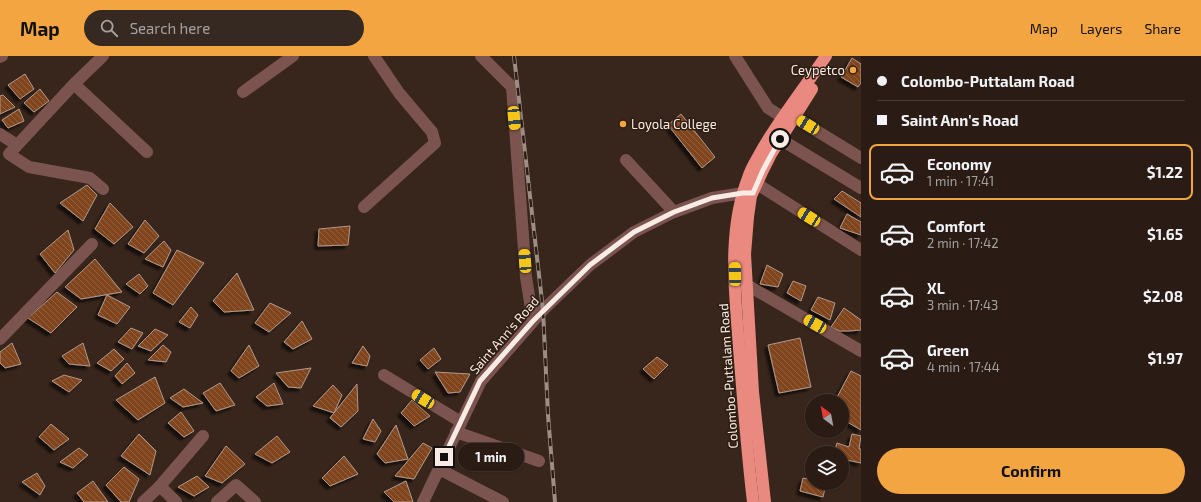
<!DOCTYPE html>
<meta charset="utf-8">
<style>
:root{--surface:#2a1c15;--page:#362922;--text:#f1f3f6;--muted:#a5a1a0;--line:#463a34;--accent:#f2a541}
body{margin:0;font-family:"Exo 2",sans-serif;background:var(--page);color:var(--text);height:100vh;display:flex;flex-direction:column;font-size:15px;white-space:nowrap}
*{box-sizing:border-box;margin:0}
p{font-size:13px;color:var(--muted)}
.icon{flex:none;width:22px;height:22px;fill:none;stroke:currentColor;stroke-width:2;stroke-linecap:round;stroke-linejoin:round}
.map{position:relative;flex:1;overflow:hidden}
.drawer{display:flex;flex-direction:column;background:var(--surface);width:340px}
.drawer>*{flex:none}
.banner{display:grid;align-content:center;height:88px;padding:0 16px;background:var(--surface)}
.needle{width:26px;rotate:328deg}
.buttons{position:absolute;left:805px;top:338px;display:grid;gap:8px}
.buttons a{display:grid;place-items:center;width:44px;height:44px;border-radius:50%;background:var(--surface);box-shadow:0 1px 3px #0004,0 0 0 1px var(--line);font-size:20px}
.end{position:absolute;width:18px;height:18px;margin:-9px;border:5px solid #f8ece5;background:#111;box-shadow:0 0 0 2px #111}
.from{border-radius:50%}
.bubble{position:absolute;height:28px;border-radius:14px;background:var(--surface);box-shadow:0 1px 3px #0004,0 0 0 1px var(--line);font-size:13px;font-weight:700;line-height:28px;text-align:center}
.car{position:absolute;width:12px;height:24px;margin:-12px -6px;border-radius:5px;box-shadow:0 0 3px 1px #0007;background:linear-gradient(#f5c518 24%,#345 0 40%,#f5c518 0 76%,#345 0 86%,#f5c518 0)}
.banner b{display:flex;align-items:center;gap:14px;height:38px;font-size:15px}
.banner b+b{border-top:1px solid var(--line)}
.banner i{width:10px;height:10px;background:var(--text)}
ul{padding:0;list-style:none}
li{display:flex;align-items:center;gap:12px;height:56px;margin:0 8px 6px;padding:0 8px;border:2px solid transparent;border-radius:8px}
li div{flex:1}
li b{display:block;font-size:15px}
li em{font-style:normal;font-weight:700}
li.active{border-color:var(--accent)}
li>.icon{width:36px;height:36px;stroke-width:1.5}
.cta{display:flex;gap:8px;margin-top:auto;padding:8px 16px}
.cta a{flex:1;height:46px;border-radius:24px;background:var(--accent);color:#111;font-size:16px;font-weight:700;line-height:46px;text-align:center}
header{display:flex;align-items:center;gap:24px;box-sizing:border-box;height:56px;padding:0 20px;background:var(--accent);color:#111}
header strong{font-size:19px}
nav{display:flex;gap:22px;margin-inline-start:auto;font-size:14px}
.search{width:280px;height:36px;background:var(--page);display:flex;align-items:center;gap:10px;box-sizing:border-box;padding:0 14px;border-radius:22px;color:var(--muted);font-size:15px}
main{display:flex;flex:1;min-height:0}
.map>svg:first-child{display:block}
</style>
<header>
<strong>Map</strong>
<div class="search"><svg class="icon" aria-label="search" viewBox="0 0 24 24"><circle cx="10" cy="10" r="6"/><path d="M15 15l6 6"/></svg>Search here</div>
<nav><a>Map</a><a>Layers</a><a>Share</a></nav>
</header>
<main>
<div class="map">
<svg width="861" height="446" viewBox="0 0 861 446">
<defs>
<pattern id="building-back-hatch" width="6" height="6" patternUnits="userSpaceOnUse"><rect width="6" height="6" fill="#80451e"/><path d="M-1 5l2 2M0 0l6 6M5-1l2 2" fill="none" stroke="#93603f"/></pattern>
<filter id="shadow"><feDropShadow dx="-3.5" dy="3.5" stdDeviation="1" flood-color="#0009"/></filter>
</defs>
<rect width="100%" height="100%" fill="#38261c"/>
<g fill="url(#building-back-hatch)" stroke="#b0998c" filter="url(#shadow)">
<path d="M852,2L861,8V27L858,31L841,21Z"/>
<path d="M25,18L34,33L20,43L8,29Z"/>
<path d="M40,33L49,45L34,56L24,47Z"/>
<path d="M3,39L15,51L0,58V40Z"/>
<path d="M19,53L24,65L8,72L2,64Z"/>
<path d="M681,58L715,101L702,112L668,69Z"/>
<path d="M87,129L97,139L83,165L60,147Z"/>
<path d="M842,135L861,147V161L834,143Z"/>
<path d="M110,147L133,171L114,188L95,173Z"/>
<path d="M847,158L861,166V179L840,172Z"/>
<path d="M145,164L159,180L144,197L128,188Z"/>
<path d="M350,170L348,189L318,190L319,173Z"/>
<path d="M68,174L74,194L55,217L40,198Z"/>
<path d="M164,185L171,194L163,211L145,203Z"/>
<path d="M177,194L204,207L173,249L153,237Z"/>
<path d="M95,203L122,236L81,243L65,231Z"/>
<path d="M767,209L783,218L778,231L760,228Z"/>
<path d="M237,217L254,254L224,256L213,245Z"/>
<path d="M139,218L148,230L140,238L126,228Z"/>
<path d="M793,225L806,230L801,245L787,237Z"/>
<path d="M57,236L77,251L51,277L28,262Z"/>
<path d="M107,239L130,251L117,268L98,259Z"/>
<path d="M818,241L835,247L830,264L811,254Z"/>
<path d="M270,247L291,257L269,276L255,267Z"/>
<path d="M191,251L198,259L190,272L179,266Z"/>
<path d="M844,252L861,264V274L849,275H839L831,271Z"/>
<path d="M302,265L312,283L293,293L284,286Z"/>
<path d="M131,272L143,277L132,293L118,286Z"/>
<path d="M155,273L168,279L151,295L138,290Z"/>
<path d="M800,282L811,331L779,337L768,289Z"/>
<path d="M12,287L21,308L5,312L0,307V296Z"/>
<path d="M83,287L90,310L69,308L62,300Z"/>
<path d="M163,289L171,296L166,306L148,304Z"/>
<path d="M249,289L259,310L239,322L231,315Z"/>
<path d="M363,290L370,300L367,310L352,307Z"/>
<path d="M434,292L441,303L428,313L420,304Z"/>
<path d="M114,293L124,303L111,315L97,307Z"/>
<path d="M657,301L668,309L654,323L643,313Z"/>
<path d="M127,307L135,317L122,328L115,320Z"/>
<path d="M311,312L301,332L288,331L276,317Z"/>
<path d="M851,315L861,320V374L842,363V345H835Z"/>
<path d="M435,316L470,318L460,336L448,337Z"/>
<path d="M64,319L82,324L69,336L52,325Z"/>
<path d="M155,321L165,347L138,364L116,344Z"/>
<path d="M220,327L235,349L216,355L203,337Z"/>
<path d="M274,327L283,348L267,350L256,341Z"/>
<path d="M357,328L358,355L341,371L330,362Z"/>
<path d="M333,329L342,339L334,357L313,350Z"/>
<path d="M184,333L203,347L183,351L170,342Z"/>
<path d="M412,344L430,360L414,370L401,357Z"/>
<path d="M181,356L194,375L184,381L168,367Z"/>
<path d="M373,363L381,375L375,386L363,383Z"/>
<path d="M51,368L69,383L54,394L39,381Z"/>
<path d="M396,369L408,403L385,407L377,398Z"/>
<path d="M139,378L156,395L150,419L121,400Z"/>
<path d="M852,378L861,380L859,393H861V407L842,403V397H834L837,387L849,391Z"/>
<path d="M277,380L290,396L272,407L255,398Z"/>
<path d="M423,387L432,392L414,423L395,420Z"/>
<path d="M226,390L245,408L222,427L205,420Z"/>
<path d="M79,392L88,399L73,412L60,406Z"/>
<path d="M344,400L358,418L330,430L322,422Z"/>
<path d="M124,411L139,423L129,446H121L106,429Z"/>
<path d="M37,417L45,430L40,439L22,426Z"/>
<path d="M197,420L209,431L194,440L178,431Z"/>
<path d="M803,422L812,424V427L826,428L823,441L800,435Z"/>
<path d="M93,425L108,446H84L77,437Z"/>
<path d="M406,425L413,446H394L384,436Z"/>
</g>
<g fill="none" stroke-linecap="round" stroke-linejoin="round">
<g stroke="#7c544f" stroke-width="12">
<path d="M481,0L512,31L526,221L533,265"/>
<path d="M735,0L768,52L782,61"/>
<path d="M0,1L2,0"/>
<path d="M74,28L103,0"/>
<path d="M243,36L293,0"/>
<path d="M794,61L861,102"/>
<path d="M0,78L17,89"/>
<path d="M780,83L861,132"/>
<path d="M626,104L674,156"/>
<path d="M757,128L861,194"/>
<path d="M103,133L90,122L29,111L9,98L74,28L147,96"/>
<path d="M364,151L435,87L432,76L399,37L374,0"/>
<path d="M747,229L861,295"/>
<path d="M0,283L92,188"/>
<path d="M384,319L461,366"/>
<path d="M456,376L539,405"/>
<path d="M439,413L503,446"/>
<path d="M160,430L176,446"/>
<path d="M143,446L160,430L203,380"/>
<path d="M217,446L236,429L255,446"/>
<path d="M423,446L481,325L543,254L590,209L634,176L674,156L712,142L743,137"/>
</g>
<g stroke="#ea897f" stroke-width="12">
<path d="M753,446C747,395 743,344 739,292C735,236 727,176 748,122C751,111 758,102 763,92C782,60 805,31 826,0"/>
<path d="M765,446L753,336L745,198L748,161L751,140L763,114L771,98L812,33"/>
</g>
<defs>
<path id="rail" d="M514,0L543,254L548,359L555,446"/>
</defs>
<use href="#rail" stroke="#9c8d85" stroke-width="4"/>
<use href="#rail" stroke="#2e1d12" stroke-width="2.5" stroke-dasharray="8" stroke-linecap="butt"/>
</g>
<g fill="none" stroke-linecap="round" stroke-linejoin="round">
<path stroke="#f8ece5" stroke-width="5" d="M444,401L480,325L533,265L590,209L634,176L674,156L712,142L743,137H753L763,114L780,83"/>
</g>
<g fill="#f2a541" stroke="#2e1d12" stroke-width="1.5">
<circle cx="853" cy="14" r="4"/>
<circle cx="623" cy="68" r="4"/>
</g>
<g text-anchor="middle" dominant-baseline="central" stroke-width="3" stroke-linejoin="round" paint-order="stroke">
<g font-size="13" fill="#f8ece5" stroke="#2e1d12" text-anchor="end">
<text x="845" y="14">Ceypetco</text>
<text x="631" y="68" text-anchor="start">Loyola College</text>
</g>
<g font-size="13" fill="#f8ece5" stroke="#2e1d12">
<text transform="translate(504 279) rotate(-49)">Saint Ann's Road</text>
<text transform="translate(728 320) rotate(-94)">Colombo-Puttalam Road</text>
</g>
</g>
</svg>
<div class="buttons">
<a><svg class="needle" viewBox="-14 -14 28 28"><path d="M0-13l5 13h-10z" fill="#e53935"/><path d="M0 13l5-13h-10z" fill="#a5a1a0"/></svg></a>
<a><svg class="icon" aria-label="layers" viewBox="0 0 24 24"><path d="M12 4l9 5-9 5-9-5zM3 14l9 5 9-5"/></svg></a>
</div>
<i class="end from" style="left:780px;top:83px"></i>
<i class="end" style="left:444px;top:401px"></i>
<div class="bubble" style="left:458px;top:387px;width:66px">1 min</div>
<i class="car" style="left:514px;top:62px;rotate:175deg"></i>
<i class="car" style="left:808px;top:69px;rotate:301deg"></i>
<i class="car" style="left:809px;top:161px;rotate:302deg"></i>
<i class="car" style="left:525px;top:205px;rotate:356deg"></i>
<i class="car" style="left:735px;top:218px;rotate:359deg"></i>
<i class="car" style="left:815px;top:268px;rotate:300deg"></i>
<i class="car" style="left:423px;top:343px;rotate:302deg"></i>
</div>
<section class="drawer">
<div class="banner">
<b><i class="from"></i>Colombo-Puttalam Road</b>
<b><i></i>Saint Ann's Road</b>
</div>
<ul>
<li class="active"><svg class="icon" aria-label="car" viewBox="0 0 24 24"><path d="M5 17H2v-5l4-1 3-4h7l3 4 3 1v5h-3M9 17h6M6 11h13"/><circle cx="7" cy="17" r="2"/><circle cx="17" cy="17" r="2"/></svg><div><b>Economy</b><p>1 min · 17:41</p></div><em>$1.22</em></li>
<li><svg class="icon" aria-label="car" viewBox="0 0 24 24"><path d="M5 17H2v-5l4-1 3-4h7l3 4 3 1v5h-3M9 17h6M6 11h13"/><circle cx="7" cy="17" r="2"/><circle cx="17" cy="17" r="2"/></svg><div><b>Comfort</b><p>2 min · 17:42</p></div><em>$1.65</em></li>
<li><svg class="icon" aria-label="car" viewBox="0 0 24 24"><path d="M5 17H2v-5l4-1 3-4h7l3 4 3 1v5h-3M9 17h6M6 11h13"/><circle cx="7" cy="17" r="2"/><circle cx="17" cy="17" r="2"/></svg><div><b>XL</b><p>3 min · 17:43</p></div><em>$2.08</em></li>
<li><svg class="icon" aria-label="car" viewBox="0 0 24 24"><path d="M5 17H2v-5l4-1 3-4h7l3 4 3 1v5h-3M9 17h6M6 11h13"/><circle cx="7" cy="17" r="2"/><circle cx="17" cy="17" r="2"/></svg><div><b>Green</b><p>4 min · 17:44</p></div><em>$1.97</em></li>
</ul>
<div class="cta"><a>Confirm</a></div>
</section>
</main>
